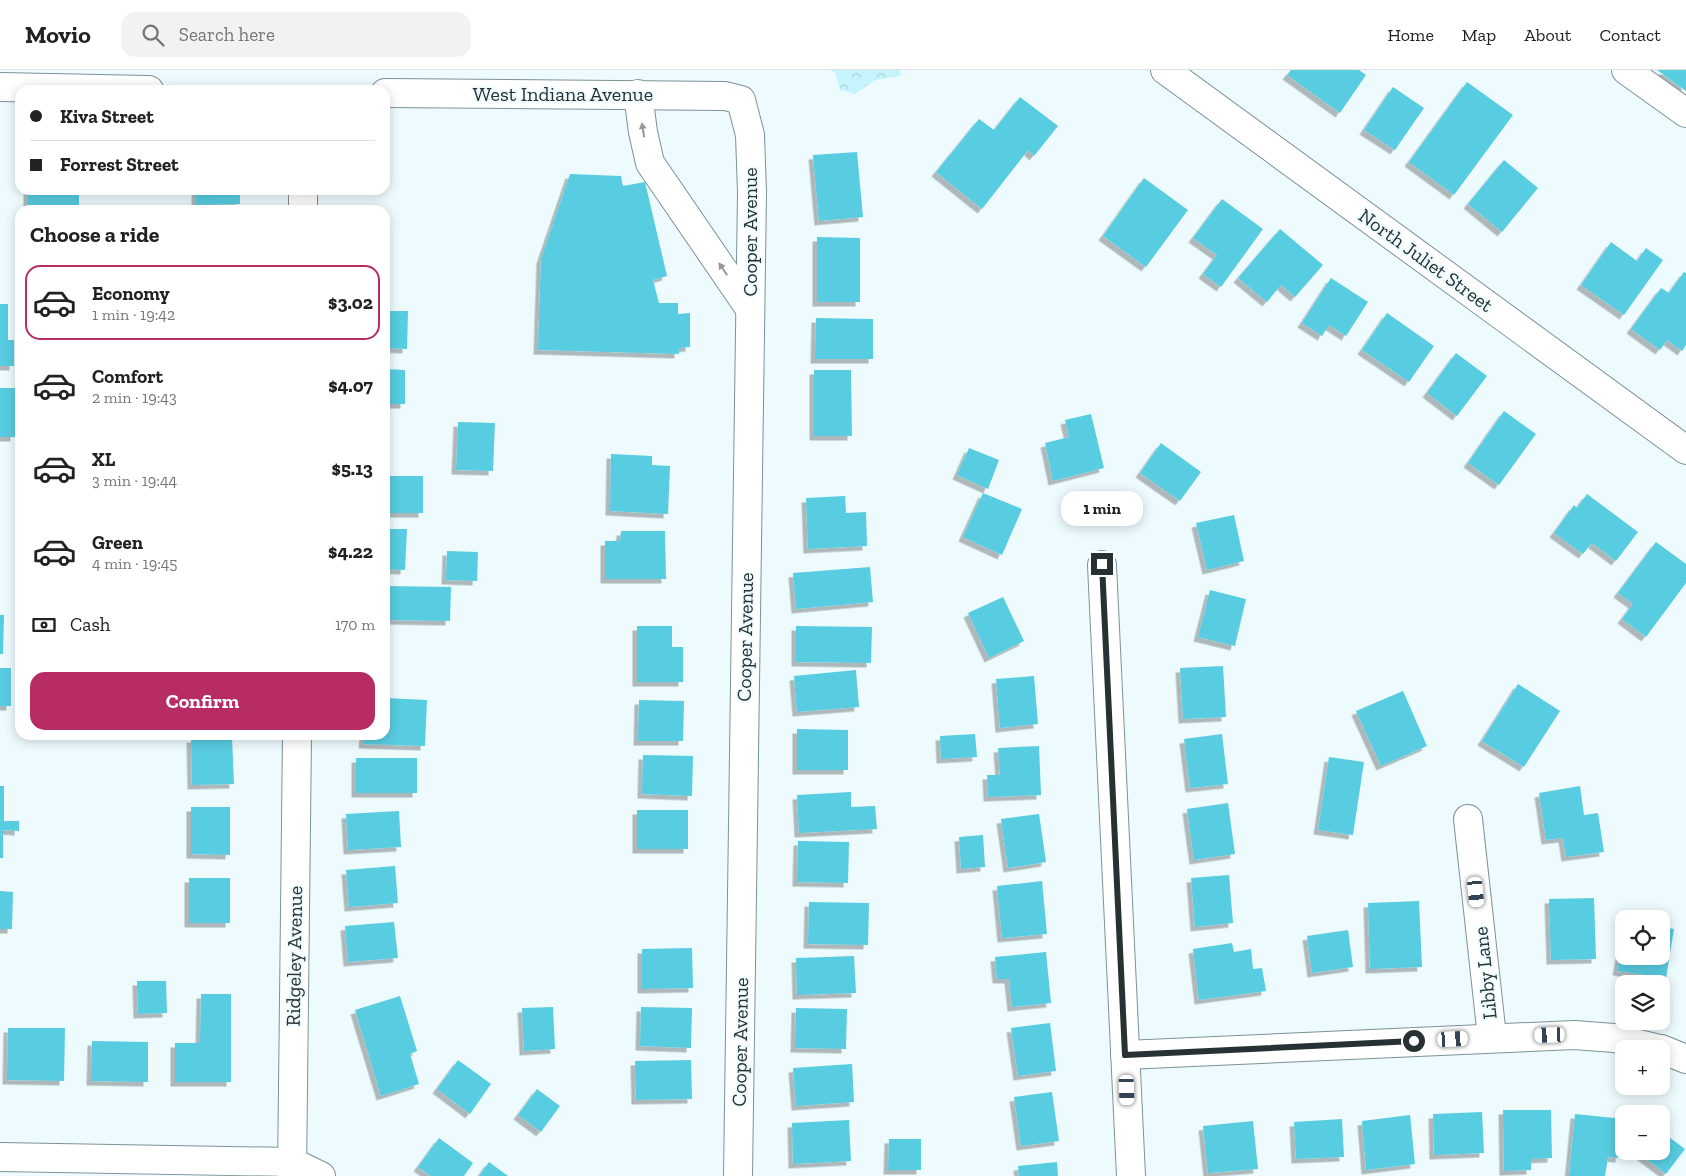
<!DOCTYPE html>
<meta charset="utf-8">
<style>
:root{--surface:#fff;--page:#f2f2f2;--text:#222;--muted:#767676;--line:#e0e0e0;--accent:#b72c65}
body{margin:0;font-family:"Zilla Slab",serif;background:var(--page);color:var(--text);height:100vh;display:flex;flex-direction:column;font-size:19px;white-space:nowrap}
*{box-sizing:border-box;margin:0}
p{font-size:16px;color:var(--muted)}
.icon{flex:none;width:28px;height:28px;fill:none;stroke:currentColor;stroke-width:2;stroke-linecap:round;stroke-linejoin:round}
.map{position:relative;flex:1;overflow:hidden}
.side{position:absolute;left:15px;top:135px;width:375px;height:535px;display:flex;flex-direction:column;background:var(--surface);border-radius:15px;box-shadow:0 2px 12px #0003}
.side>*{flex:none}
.banner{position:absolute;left:15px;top:15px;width:375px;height:110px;border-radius:15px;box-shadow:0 2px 12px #0003;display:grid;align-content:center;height:110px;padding:0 15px;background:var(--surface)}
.buttons{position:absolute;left:1615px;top:840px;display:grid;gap:10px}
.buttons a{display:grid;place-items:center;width:55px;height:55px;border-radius:10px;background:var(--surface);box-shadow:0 2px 12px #0003;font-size:25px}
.end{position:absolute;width:22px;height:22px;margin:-11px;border:6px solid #273032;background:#fff;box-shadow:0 0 0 2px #fff}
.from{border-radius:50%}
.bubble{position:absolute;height:35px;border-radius:15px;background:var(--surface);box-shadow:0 2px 12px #0003;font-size:16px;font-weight:800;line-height:35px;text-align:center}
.car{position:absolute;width:15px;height:30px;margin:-15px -8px;border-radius:6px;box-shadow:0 0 4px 1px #0007;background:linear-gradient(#fff 24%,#345 0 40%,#fff 0 76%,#345 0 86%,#fff 0)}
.banner b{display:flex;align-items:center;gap:18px;height:48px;font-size:19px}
.banner b+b{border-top:1px solid var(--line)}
.banner i{width:12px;height:12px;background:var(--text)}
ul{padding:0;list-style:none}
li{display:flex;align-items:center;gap:15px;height:75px;margin:0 10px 8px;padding:0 5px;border:2px solid transparent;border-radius:15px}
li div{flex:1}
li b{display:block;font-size:19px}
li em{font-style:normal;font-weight:800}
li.on{border-color:var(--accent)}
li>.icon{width:45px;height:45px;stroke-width:1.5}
h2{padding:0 15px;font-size:22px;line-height:60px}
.pay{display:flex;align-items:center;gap:12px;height:55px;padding:0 15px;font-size:19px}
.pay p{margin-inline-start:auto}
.action{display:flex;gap:10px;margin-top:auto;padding:10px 15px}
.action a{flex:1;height:58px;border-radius:15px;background:var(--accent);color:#fff;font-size:20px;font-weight:800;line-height:58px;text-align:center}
header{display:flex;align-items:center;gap:30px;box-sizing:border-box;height:70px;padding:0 25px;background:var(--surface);border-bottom:1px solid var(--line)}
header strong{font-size:24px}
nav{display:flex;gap:28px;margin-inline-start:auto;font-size:18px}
.search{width:350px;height:45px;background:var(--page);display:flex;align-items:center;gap:12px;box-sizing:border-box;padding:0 18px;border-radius:15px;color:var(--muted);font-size:19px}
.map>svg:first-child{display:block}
</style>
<header>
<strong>Movio</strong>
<div class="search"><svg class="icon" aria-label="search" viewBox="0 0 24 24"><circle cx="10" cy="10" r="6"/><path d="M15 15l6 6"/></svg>Search here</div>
<nav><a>Home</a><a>Map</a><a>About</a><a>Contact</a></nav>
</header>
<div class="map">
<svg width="1686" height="1106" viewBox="0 0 1686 1106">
<defs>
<pattern id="park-crowns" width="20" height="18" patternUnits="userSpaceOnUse" patternTransform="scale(1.25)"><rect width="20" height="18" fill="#c5f4fd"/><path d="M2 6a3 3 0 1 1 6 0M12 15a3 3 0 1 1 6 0" fill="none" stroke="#a9d2d9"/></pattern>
<filter id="shadow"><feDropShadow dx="-4.5" dy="4.5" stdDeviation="0" flood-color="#0004"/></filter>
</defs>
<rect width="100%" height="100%" fill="#edfbfe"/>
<path fill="url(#park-crowns)" d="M831,0H900L901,6L875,10L855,24L840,20L835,3Z"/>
<g fill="#58cce1" filter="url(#shadow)">
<path d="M1291,0H1359L1366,5L1340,43L1287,5Z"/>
<path d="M1657,0H1686V21Z"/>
<path d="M1467,12L1513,45L1454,125L1409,92Z"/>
<path d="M1393,17L1424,38L1395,80L1364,60Z"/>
<path d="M1020,27L1058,56L1034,86L1028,80L982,139L936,102L979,49L994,60Z"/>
<path d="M857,82L863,147L819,151L813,85Z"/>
<path d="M1504,90L1538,118L1502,162L1468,134Z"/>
<path d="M570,104L621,106L623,116L645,112L667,206L653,210L659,233H678V244L690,243V277L679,278V284L538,280L541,189Z"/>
<path d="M1144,108L1188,140L1146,197L1103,166Z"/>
<rect x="28" y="120" width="51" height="20"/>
<path d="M196,120H240V134L196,135Z"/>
<path d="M1222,129L1263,159L1221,217L1203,204L1217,185L1193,168Z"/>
<path d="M1280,159L1323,195L1295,227L1281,215L1267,232L1238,208Z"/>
<path d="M817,167L860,168V232H817Z"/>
<path d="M1611,172L1637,191L1646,178L1663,190L1624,245L1581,215Z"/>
<path d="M1684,202L1686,203V275L1682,281L1667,270L1660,280L1631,259L1661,218L1669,223Z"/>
<path d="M1331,208L1368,232L1346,266L1329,255L1322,266L1302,253Z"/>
<path d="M0,234H8V270H14V296H0Z"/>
<path d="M385,241H408L407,279L385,278Z"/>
<path d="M1387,243L1434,276L1409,312L1362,280Z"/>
<path d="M816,248L873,249V289H815Z"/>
<path d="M1456,283L1487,306L1457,346L1427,323Z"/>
<path d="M385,299L405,300V334H385Z"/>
<path d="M814,300H851L852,366H814Z"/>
<path d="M0,318H20V347H15V367H0Z"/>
<path d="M1504,341L1536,364L1499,415L1468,393Z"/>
<path d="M1091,344L1104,398L1053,411L1045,373L1069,367L1065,350Z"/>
<path d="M458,352L495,353L493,401L456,400Z"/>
<path d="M1161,373L1201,402L1180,431L1140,403Z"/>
<path d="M969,378L999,390L988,419L957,405Z"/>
<path d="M611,384L652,386V395L670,396L668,444L610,441Z"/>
<rect x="385" y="406" width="38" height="37"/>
<path d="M983,423L1022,439L1002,485L963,467Z"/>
<path d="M1587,424L1638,462L1616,491L1592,473L1583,484L1554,463L1574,435L1577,438Z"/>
<path d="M845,426L846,443L866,442L867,476L808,479L806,428Z"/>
<path d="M1234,445L1244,491L1207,500L1196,453Z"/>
<path d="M385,459H407L405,500L385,499Z"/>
<path d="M621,461H665L666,509H605V471H620Z"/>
<path d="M1656,472L1686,494V513L1646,567L1622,549L1633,534L1618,523Z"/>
<path d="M447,481L478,482L477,511L446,510Z"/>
<path d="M870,497L873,532L796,539L793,503Z"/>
<path d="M385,516L451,517L450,551L385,550Z"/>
<path d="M1210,520L1246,529L1235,576L1198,567Z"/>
<path d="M1003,527L1024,571L989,588L968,543Z"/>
<path d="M0,545H4L3,584H0Z"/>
<path d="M637,556H672V577H683V612H637Z"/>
<path d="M796,556L872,557L871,593L796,592Z"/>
<path d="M1223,596L1226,647L1183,649L1180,598Z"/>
<rect x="0" y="598" width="11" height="38"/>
<path d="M856,600L859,637L797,642L794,606Z"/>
<path d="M1034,606L1038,654L1000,658L996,609Z"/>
<path d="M1518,614L1560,641L1524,697L1482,671Z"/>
<path d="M1403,621L1427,676L1381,696L1356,641Z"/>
<path d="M385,628L427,630L425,676L363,674L364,665H385Z"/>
<path d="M639,630L684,631L683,671H638Z"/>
<path d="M797,659L848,660V700H797Z"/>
<path d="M975,664L977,687L941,689L940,666Z"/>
<path d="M1222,664L1228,714L1190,718L1184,669Z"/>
<path d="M232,667L234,714L192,715L191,668Z"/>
<path d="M1039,676L1041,725L988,727L987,705H1000L998,678Z"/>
<path d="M643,685L693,686L692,726L642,724Z"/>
<path d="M1329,687L1364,692L1353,765L1318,760Z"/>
<rect x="356" y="688" width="61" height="35"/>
<path d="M0,716H4V751H19V761L3,760V788H0Z"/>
<path d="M1580,716L1584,745L1598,743L1604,782L1566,787L1563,768L1546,770L1539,723Z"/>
<path d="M851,722V737L875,736L877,759L799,763L797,725Z"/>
<path d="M1228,733L1235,784L1194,790L1187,739Z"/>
<path d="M191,737H230V785L191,784Z"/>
<rect x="637" y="740" width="51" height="39"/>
<path d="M399,741L401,777L348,780L346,744Z"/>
<path d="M1039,744L1046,792L1008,798L1001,749Z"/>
<path d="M983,765L985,797L961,799L959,767Z"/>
<path d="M798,771L849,772L848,813L797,812Z"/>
<path d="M395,796L398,833L349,837L346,800Z"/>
<path d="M1229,805L1233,853L1195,857L1191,808Z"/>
<rect x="189" y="808" width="41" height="45"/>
<path d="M1042,811L1047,864L1002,868L997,816Z"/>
<path d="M0,821L13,822L12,859H0Z"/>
<path d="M1594,828L1596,889L1551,890L1549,829Z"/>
<path d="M1419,831L1422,897L1370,899L1368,833Z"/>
<path d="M809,832L869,833L868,875L808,874Z"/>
<path d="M394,852L398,888L348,892L345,856Z"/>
<path d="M1661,857L1674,859L1666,908L1617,901L1623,868L1624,886H1661Z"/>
<path d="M1348,860L1353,897L1312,903L1307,866Z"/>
<path d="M1232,873L1234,882L1251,879L1253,899L1262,898L1266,921L1199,930L1193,879Z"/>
<path d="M692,878L693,918L642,919V879Z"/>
<path d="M1046,882L1051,933L1012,937L1009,909H997L995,887Z"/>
<path d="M854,886L856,923L797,925L796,888Z"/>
<path d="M137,911H166L167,943L138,944Z"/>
<path d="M201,924H231V1012H175V973H200Z"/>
<path d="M400,926L417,981L410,984L419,1014L381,1026L355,940Z"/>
<path d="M553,937L555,979L524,981L522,938Z"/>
<path d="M641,937L692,938L691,978L640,976Z"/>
<path d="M796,938L847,939L846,979L795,978Z"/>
<path d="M1050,953L1056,1001L1018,1006L1011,958Z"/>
<path d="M8,958H65L64,1011L7,1010Z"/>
<path d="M92,971L148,972V1012L91,1011Z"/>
<path d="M458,990L491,1014L470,1044L437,1019Z"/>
<path d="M691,990L692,1029L636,1030L635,991Z"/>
<path d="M852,994L854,1032L796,1036L793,998Z"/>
<path d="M537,1019L560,1036L541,1062L518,1045Z"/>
<path d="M1052,1022L1059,1071L1021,1076L1014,1027Z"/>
<path d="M1503,1040H1551L1552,1088L1531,1089V1100L1504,1101Z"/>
<path d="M1482,1042L1484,1083L1434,1085L1433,1044Z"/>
<path d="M1575,1044L1624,1049L1620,1088L1608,1087L1605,1106H1569Z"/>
<path d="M1410,1045L1415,1094L1366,1100L1362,1051Z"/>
<path d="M1342,1049L1344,1087L1296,1089L1294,1052Z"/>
<path d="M849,1050L851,1091L793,1094L792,1053Z"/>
<path d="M1253,1051L1258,1099L1208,1103L1203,1056Z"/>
<path d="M1661,1061L1685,1079L1666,1104L1641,1085L1644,1081H1661Z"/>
<path d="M439,1068L473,1093L464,1106H431L418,1097Z"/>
<path d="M889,1069H921V1100H888Z"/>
<path d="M489,1092L508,1106H479Z"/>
<path d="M1057,1092L1058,1106H1019L1018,1096Z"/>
</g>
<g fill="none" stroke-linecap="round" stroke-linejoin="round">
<defs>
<g id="minor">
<path d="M1165,0L1686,380"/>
<path d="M1626,0L1686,43"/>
<path d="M0,17L149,20"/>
<path d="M385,23L725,26L741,30L750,65L752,122L738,1106"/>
<path d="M638,24L643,62L650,93L750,239"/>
<path d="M303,140V120"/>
<path d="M1102,495L1131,1106"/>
<path d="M1468,749L1492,967"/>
<path d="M1661,979L1686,989"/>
<path d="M1125,985L1574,965L1614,968L1660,979"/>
<path d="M0,1087L292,1092L321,1106"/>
<path d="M292,1106L297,665"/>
</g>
</defs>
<use href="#minor" stroke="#7c9297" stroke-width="30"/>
<use href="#minor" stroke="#fff" stroke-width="28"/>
</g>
<defs><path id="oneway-solid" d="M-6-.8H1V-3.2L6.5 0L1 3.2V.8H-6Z" transform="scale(1.25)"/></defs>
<g fill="#939898">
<use href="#oneway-solid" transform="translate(643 60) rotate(-99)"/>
<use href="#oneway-solid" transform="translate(723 199) rotate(-124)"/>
</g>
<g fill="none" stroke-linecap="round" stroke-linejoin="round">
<path stroke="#273032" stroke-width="6" d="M1102,494L1125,985L1414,971"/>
</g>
<g text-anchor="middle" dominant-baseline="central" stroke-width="4" stroke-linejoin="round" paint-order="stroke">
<g font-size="20" fill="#273032" stroke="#edfbfe">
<text x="563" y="24">West Indiana Avenue</text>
<text transform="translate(750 162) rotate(-90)">Cooper Avenue</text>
<text transform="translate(1426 190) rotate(36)">North Juliet Street</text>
<text transform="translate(745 567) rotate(-89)">Cooper Avenue</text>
<text transform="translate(294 886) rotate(-89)">Ridgeley Avenue</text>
<text transform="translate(1485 903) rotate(-96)">Libby Lane</text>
<text transform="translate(740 972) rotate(-89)">Cooper Avenue</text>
</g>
</g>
</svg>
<div class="buttons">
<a><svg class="icon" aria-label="locate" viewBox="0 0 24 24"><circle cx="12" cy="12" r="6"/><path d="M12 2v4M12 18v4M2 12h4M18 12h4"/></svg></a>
<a><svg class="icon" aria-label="layers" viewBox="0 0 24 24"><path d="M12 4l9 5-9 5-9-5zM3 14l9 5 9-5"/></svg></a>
<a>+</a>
<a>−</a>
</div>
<i class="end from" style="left:1414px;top:971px"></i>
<i class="end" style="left:1102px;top:494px"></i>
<div class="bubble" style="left:1061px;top:421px;width:82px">1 min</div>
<i class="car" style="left:1476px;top:822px;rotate:174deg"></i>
<i class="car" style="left:1550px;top:965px;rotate:268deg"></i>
<i class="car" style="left:1453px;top:969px;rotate:87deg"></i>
<i class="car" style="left:1127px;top:1020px;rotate:178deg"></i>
<div class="banner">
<b><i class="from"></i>Kiva Street</b>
<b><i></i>Forrest Street</b>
</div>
<section class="side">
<h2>Choose a ride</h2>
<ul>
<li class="on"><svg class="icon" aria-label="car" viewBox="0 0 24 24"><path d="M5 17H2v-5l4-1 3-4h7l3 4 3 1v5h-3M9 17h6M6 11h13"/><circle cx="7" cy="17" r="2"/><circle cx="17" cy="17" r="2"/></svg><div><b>Economy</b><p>1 min · 19:42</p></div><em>$3.02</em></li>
<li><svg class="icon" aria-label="car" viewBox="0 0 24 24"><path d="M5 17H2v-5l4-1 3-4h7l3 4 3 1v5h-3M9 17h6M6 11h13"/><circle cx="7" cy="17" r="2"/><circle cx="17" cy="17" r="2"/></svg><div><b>Comfort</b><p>2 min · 19:43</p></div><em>$4.07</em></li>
<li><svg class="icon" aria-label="car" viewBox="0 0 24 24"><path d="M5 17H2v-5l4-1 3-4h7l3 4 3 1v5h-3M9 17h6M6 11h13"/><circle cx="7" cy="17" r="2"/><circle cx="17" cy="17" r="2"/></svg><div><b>XL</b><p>3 min · 19:44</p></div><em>$5.13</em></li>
<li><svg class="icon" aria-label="car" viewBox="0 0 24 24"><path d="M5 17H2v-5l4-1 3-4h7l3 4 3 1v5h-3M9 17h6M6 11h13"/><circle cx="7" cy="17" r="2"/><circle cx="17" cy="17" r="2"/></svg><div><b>Green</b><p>4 min · 19:45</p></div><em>$4.22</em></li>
</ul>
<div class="pay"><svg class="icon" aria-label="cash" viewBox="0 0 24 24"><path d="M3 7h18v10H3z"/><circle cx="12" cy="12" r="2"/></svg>Cash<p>170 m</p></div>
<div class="action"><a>Confirm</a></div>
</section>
</div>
